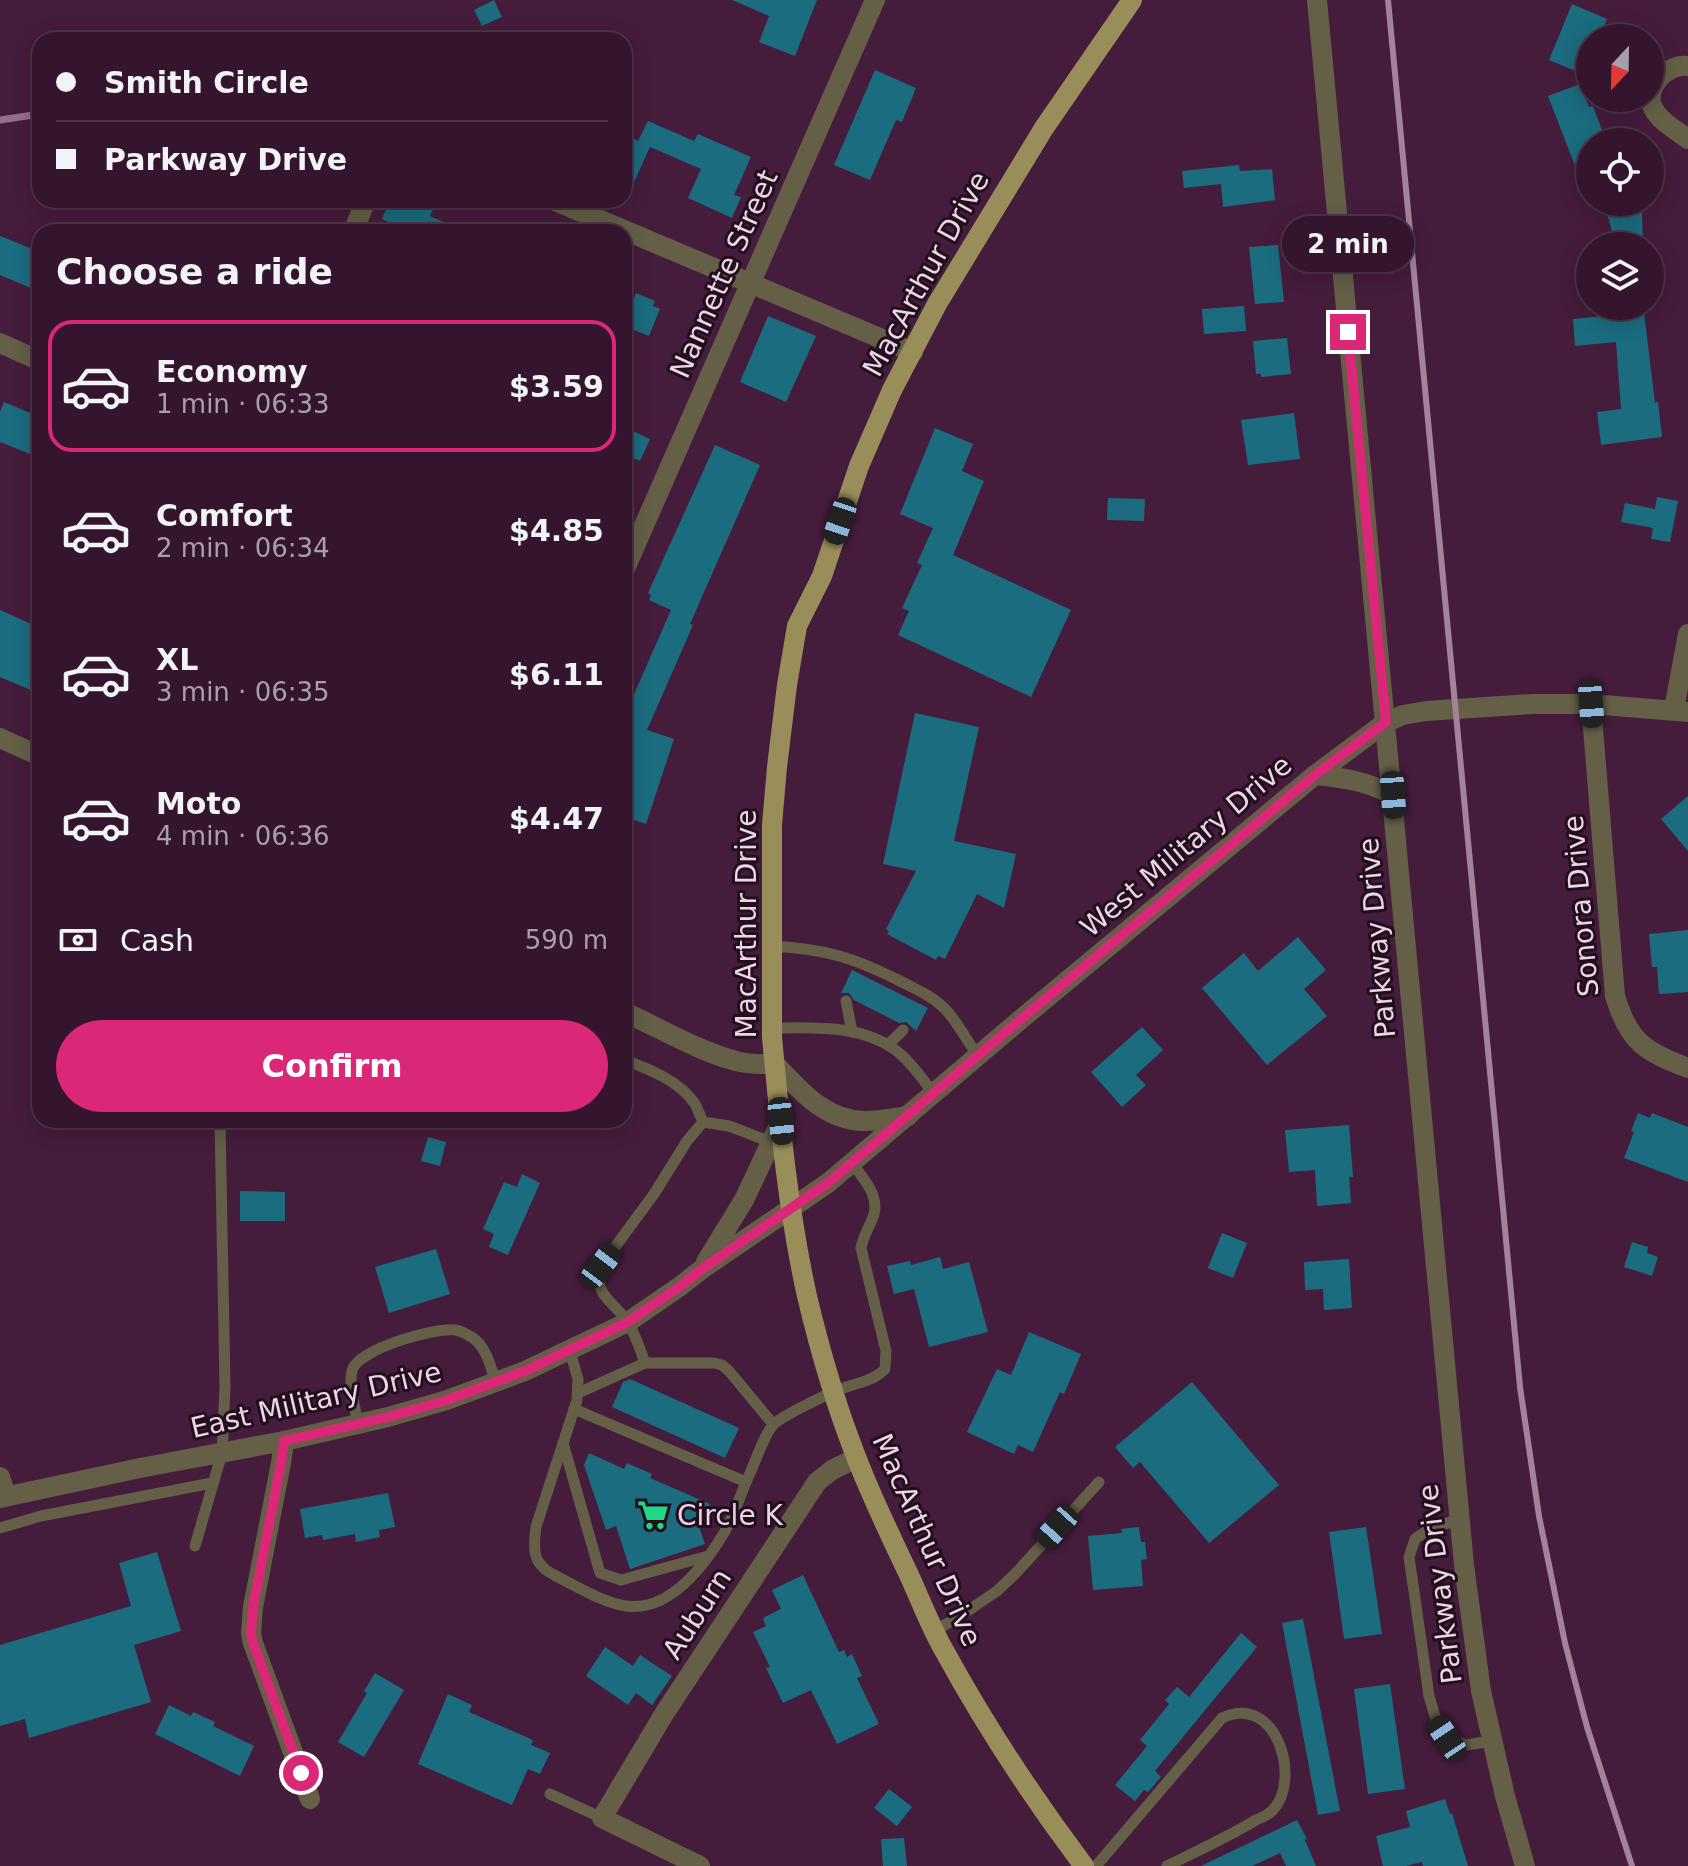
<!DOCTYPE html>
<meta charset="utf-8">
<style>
:root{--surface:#34152d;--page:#3f2239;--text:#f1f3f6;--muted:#a99faa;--line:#4e3449;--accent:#db2777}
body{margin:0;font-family:"DejaVu Sans",sans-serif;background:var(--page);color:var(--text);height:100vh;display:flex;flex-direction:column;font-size:30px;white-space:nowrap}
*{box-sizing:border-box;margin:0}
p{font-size:26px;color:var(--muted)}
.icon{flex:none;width:44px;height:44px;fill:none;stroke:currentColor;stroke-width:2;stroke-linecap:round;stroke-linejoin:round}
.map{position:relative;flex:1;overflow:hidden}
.panel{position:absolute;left:32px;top:224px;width:600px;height:904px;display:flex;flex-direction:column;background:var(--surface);border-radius:24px;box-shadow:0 4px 20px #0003,0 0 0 2px var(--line)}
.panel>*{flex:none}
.banner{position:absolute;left:32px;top:32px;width:600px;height:176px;border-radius:24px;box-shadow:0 4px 20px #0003,0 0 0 2px var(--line);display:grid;align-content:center;height:176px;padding:0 24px;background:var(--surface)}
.needle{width:52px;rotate:202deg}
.tools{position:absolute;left:1576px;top:24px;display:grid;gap:16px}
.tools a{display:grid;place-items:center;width:88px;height:88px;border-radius:50%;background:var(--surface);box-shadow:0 4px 20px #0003,0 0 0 2px var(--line);font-size:40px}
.end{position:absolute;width:36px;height:36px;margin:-18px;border:10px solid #db2777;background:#fff;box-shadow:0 0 0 4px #fff}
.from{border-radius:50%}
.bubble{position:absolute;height:56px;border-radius:28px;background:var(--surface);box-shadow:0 4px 20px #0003,0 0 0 2px var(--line);font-size:26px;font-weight:700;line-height:56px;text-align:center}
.car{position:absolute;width:24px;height:48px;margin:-24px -12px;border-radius:10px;box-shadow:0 0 6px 2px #0007;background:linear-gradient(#222 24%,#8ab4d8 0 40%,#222 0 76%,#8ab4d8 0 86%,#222 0)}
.banner b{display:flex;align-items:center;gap:28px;height:76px;font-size:30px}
.banner b+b{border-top:2px solid var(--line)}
.banner i{width:20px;height:20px;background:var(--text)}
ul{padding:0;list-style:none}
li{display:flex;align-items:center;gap:24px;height:132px;margin:0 16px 12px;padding:0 8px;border:4px solid transparent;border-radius:24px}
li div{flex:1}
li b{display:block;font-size:30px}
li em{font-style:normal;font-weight:700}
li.current{border-color:var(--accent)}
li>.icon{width:72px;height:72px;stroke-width:1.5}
h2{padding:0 24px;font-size:36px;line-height:96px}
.pay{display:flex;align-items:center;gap:20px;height:88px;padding:0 24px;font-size:30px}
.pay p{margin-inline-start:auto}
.action{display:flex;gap:16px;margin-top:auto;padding:16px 24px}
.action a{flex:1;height:92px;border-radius:48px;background:var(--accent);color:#fff;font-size:32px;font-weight:700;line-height:92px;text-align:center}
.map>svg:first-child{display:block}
</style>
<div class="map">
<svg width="1688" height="1866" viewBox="0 0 1688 1866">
<rect width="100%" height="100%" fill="#461c3c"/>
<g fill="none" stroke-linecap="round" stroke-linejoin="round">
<path stroke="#966d8c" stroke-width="7" d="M0,120L40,114"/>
</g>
<g fill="#1b6c7f">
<path d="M494,0L502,17L482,26L474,10Z"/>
<path d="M732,0H817L795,56L759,42L769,16Z"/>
<path d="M1572,4L1607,19L1599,38H1590V58L1583,74L1549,60Z"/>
<path d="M875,70L916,88L902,122L896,120L870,180L834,165Z"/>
<path d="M1580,84L1589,107L1593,106L1605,138L1590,142V201L1589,202L1548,96Z"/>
<path d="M648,121L694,141L698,134L751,157L734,195L741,197L732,218L688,198L701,169L650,147L624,204V134L638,141Z"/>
<path d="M1239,165L1240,171L1272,169L1275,200L1223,207L1221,184L1184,188L1182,171Z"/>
<path d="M390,200H418L434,207L430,216L466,232H389L392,224L382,219Z"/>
<path d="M1604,202H1639L1642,211L1643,246H1616Z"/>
<path d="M0,236L40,252V292L0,275Z"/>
<path d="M1278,245L1284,302L1255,304L1249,247Z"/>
<path d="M636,293L655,301L653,306L660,309L649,336L624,326V294L634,298Z"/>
<path d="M1244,306L1246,331L1204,334L1202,309Z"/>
<path d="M1644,312L1655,403L1658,402L1662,437L1601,445L1597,412L1621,409L1616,342L1575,346L1573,319Z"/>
<path d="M768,316L816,336L786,402L740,382Z"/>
<path d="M1287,338L1291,374L1261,377V374H1256L1253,341Z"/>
<path d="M4,402L40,417V458L0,442V412Z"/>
<path d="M1294,413L1300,459L1248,465L1241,420Z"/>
<path d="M624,427L650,439L640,461L624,454Z"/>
<path d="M935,428L973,444L962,471L984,481L953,555L1071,610L1031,697L898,635L909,611L902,608L922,565L917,563L933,528L900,514Z"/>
<path d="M715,445L760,465L690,624L693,625L647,730L674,739L646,824L624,817V717L671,610L649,600L651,595L648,593Z"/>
<path d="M1657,497L1678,501L1670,542L1651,539L1653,528L1621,522L1625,503L1655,509Z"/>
<path d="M1108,498L1145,499L1144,521L1107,520Z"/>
<path d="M0,610L40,628V694L0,677Z"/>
<path d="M915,713L979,727L954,841L1016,854L1004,908L977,894L945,959L938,956L936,960L887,934L889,931L886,929L916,871L883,864Z"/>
<path d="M1688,796V851L1661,819Z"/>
<path d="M1688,930V992L1659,994L1657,967H1652L1649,934Z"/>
<path d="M1298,937L1326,970L1304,989L1327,1016L1267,1065L1202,988L1244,953L1258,971Z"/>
<path d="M852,970L928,1008L916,1031L906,1022L899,1023L854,1000L849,993H841Z"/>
<path d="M1142,1027L1163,1050L1136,1075L1146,1085L1122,1107L1091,1072Z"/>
<path d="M1638,1113L1650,1118L1652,1113L1688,1127V1182L1624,1158L1634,1132L1631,1131Z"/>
<path d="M1349,1125L1353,1177H1349L1351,1203L1317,1206L1315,1170L1289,1172L1285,1130Z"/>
<path d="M428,1137L446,1142L440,1166L421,1161Z"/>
<path d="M522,1174L540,1183L508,1255L489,1247L494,1234L483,1229L504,1182L517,1187Z"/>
<path d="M240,1191L285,1192V1221H240Z"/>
<path d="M1222,1233L1247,1243L1233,1278L1208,1268Z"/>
<path d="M1632,1242L1648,1247L1647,1253L1658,1257L1652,1276L1624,1267Z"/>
<path d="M436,1249L450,1294L389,1313L375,1267Z"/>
<path d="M940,1257L943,1269L969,1262L988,1332L929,1347L914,1289L894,1294L887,1266L910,1261L911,1265Z"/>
<path d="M1349,1259L1352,1308L1324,1310L1323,1289L1305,1290L1304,1262Z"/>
<path d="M1029,1332L1081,1354L1064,1394L1060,1392L1033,1452L1018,1445L1014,1454L967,1432L997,1369L1011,1375Z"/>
<path d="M630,1379L739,1428L725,1458L612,1407L623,1382Z"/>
<path d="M1192,1382L1279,1485L1209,1543L1140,1462L1133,1468L1115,1447Z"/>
<path d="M589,1453L624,1469L627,1463L652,1474L650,1478L710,1504L699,1527L705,1544L630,1569L616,1526L606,1530L584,1465Z"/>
<path d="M388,1493L395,1527L379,1530L380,1537L356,1542L355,1534L323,1540L322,1535L305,1538L300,1509Z"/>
<path d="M1139,1527L1141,1542H1145L1147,1559L1141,1560L1143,1586L1093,1590L1088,1536L1122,1533L1121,1529Z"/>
<path d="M1366,1527L1382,1634L1344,1639L1329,1532Z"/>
<path d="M157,1552L181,1631L134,1645L151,1702L29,1738L25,1719L0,1726V1645L131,1606L119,1563Z"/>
<path d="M803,1575L839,1652L844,1650L847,1657L852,1654L862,1676L857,1678L879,1724L837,1744L811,1690L783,1703L766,1668L770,1667L753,1632L766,1626L763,1618L781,1609L772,1590Z"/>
<path d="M1303,1619L1340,1811L1318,1815L1282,1623Z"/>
<path d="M1241,1633L1257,1647L1155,1771L1161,1777L1148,1792L1144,1790L1135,1801L1115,1785L1147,1746L1140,1740L1169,1704L1165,1700L1177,1687L1189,1697Z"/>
<path d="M605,1647L633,1666L640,1655L672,1676L652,1705L636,1693L628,1705L586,1676Z"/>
<path d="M375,1673L404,1690L364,1757L338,1742L367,1693L364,1691Z"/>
<path d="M1390,1684L1405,1789L1368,1794L1354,1689Z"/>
<path d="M448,1694L472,1705L469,1712L533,1740L531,1745L550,1753L540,1774L528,1769L512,1805L418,1764Z"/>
<path d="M169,1705L191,1716L193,1712L215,1722L213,1726L254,1746L240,1776L155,1734Z"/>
<path d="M889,1789L912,1807L897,1826L874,1808Z"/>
<path d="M1445,1799L1450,1814L1452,1813L1468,1866H1423L1422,1862L1406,1866H1383L1376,1836L1410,1827L1406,1811Z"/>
<path d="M1297,1820L1307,1839L1305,1840L1316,1866H1286L1280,1853L1252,1866H1201Z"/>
<path d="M904,1838L907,1866H883L881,1839Z"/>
</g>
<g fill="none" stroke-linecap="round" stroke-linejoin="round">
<g stroke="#645f46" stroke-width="11">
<path d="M772,946C827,949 855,958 904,983C918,990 935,998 946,1010C958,1023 967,1041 978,1056"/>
<path d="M846,1001L852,1032"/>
<path d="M772,1028C814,1028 863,1024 898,1052C912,1063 923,1080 934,1094"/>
<path d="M888,1045L903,1030"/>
<path d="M624,1060C649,1069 680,1081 695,1104C698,1109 700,1116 703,1122"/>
<path d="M771,1142L729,1126L703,1122L687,1141L654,1194L601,1266C592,1294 613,1301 627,1321C635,1333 640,1349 645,1363H714L722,1365L729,1371L773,1424"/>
<path d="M569,1348L578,1379L577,1400L536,1527C532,1553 534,1566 558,1577C578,1587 604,1603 626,1606C669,1612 704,1566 724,1533C735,1514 741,1492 751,1471C756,1460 766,1430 775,1423C788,1413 820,1398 835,1391C851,1384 873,1382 885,1369L886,1351L861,1248C863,1236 869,1228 873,1217C881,1196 863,1179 853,1164"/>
<path d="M578,1393L645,1363"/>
<path d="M574,1409L746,1482"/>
<path d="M358,1424C356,1411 347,1380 353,1368C363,1348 435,1327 456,1330C462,1331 468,1335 473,1338C487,1348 490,1366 496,1382"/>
<path d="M563,1443L600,1573L621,1580L708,1556"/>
<path d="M1459,1519L1428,1530L1415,1539L1409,1557L1429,1696L1436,1720L1447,1738L1466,1745L1492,1741"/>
<path d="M0,1528L41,1516L212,1483"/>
<path d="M195,1546L222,1453L225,1387L220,1120"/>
<path d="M935,1631L969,1610L997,1591L1016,1573L1099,1482"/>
<path d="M550,1794L602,1818"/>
<path d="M1096,1866L1222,1718C1278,1692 1302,1782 1272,1811C1268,1815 1261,1818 1256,1820C1228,1837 1197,1851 1167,1866"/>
</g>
<g stroke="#645f46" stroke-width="20">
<path d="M1688,66C1668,63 1643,87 1653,108C1660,122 1676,130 1688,139"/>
<path d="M553,200C673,251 793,301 913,352"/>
<path d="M353,232L366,200"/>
<path d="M0,343L40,361"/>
<path d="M624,571L875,0"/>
<path d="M1591,704L1615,996C1629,1043 1645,1051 1688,1068"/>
<path d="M1674,709L1688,634"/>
<path d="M0,738L40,756"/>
<path d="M624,1012C660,1028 698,1051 736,1061C749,1065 762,1064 775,1064"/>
<path d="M284,1441L281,1463L253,1607L251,1633L253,1643L310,1799"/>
<path d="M0,1477L6,1496"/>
<path d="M700,1866L602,1818L664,1714L817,1482L832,1470L856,1458"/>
</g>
<g stroke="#645f46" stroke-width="20">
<path d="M1317,0L1464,1565L1481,1691L1505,1796L1525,1866"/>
<path d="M1315,775C1345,778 1366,781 1393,795"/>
<path d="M775,1064C800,1090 824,1120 864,1121C878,1121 894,1118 908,1116"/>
<path d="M706,1262L744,1200L781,1121"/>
<path d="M0,1498L140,1468L284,1441L388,1417L447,1400L525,1371L628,1322L679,1287L702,1269L828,1183L1020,1020L1315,775L1386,722L1403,715L1426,711L1532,704H1591L1688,712"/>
</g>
<path stroke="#998e5a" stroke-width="20" d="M1084,1866C1033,1798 986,1727 945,1652C931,1628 921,1601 909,1575C891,1537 872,1498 857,1459C836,1406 820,1351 807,1296C788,1211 780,1124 772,1037V825L777,767L787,685L797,626L822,576L859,466L892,390L937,304L1044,128L1132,0"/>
<path stroke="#a3829b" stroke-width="6" d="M1388,0L1520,1387L1539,1516L1565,1643L1587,1727L1632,1866"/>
</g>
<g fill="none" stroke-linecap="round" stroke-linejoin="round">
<path stroke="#db2777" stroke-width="10" d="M301,1773L253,1643L251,1633L253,1607L281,1463L284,1441L388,1417L447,1400L525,1371L628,1322L679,1287L702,1269L828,1183L1020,1020L1315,775L1386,722L1348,332"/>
</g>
<defs>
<symbol id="supermarket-bare" viewBox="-9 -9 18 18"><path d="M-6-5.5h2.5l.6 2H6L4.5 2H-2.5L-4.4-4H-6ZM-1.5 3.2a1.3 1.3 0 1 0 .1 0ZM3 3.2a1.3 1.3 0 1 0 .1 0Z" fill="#1dd988" stroke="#210f1d" stroke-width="2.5" paint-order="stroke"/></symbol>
</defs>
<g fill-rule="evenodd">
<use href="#supermarket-bare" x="631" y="1493" width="44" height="44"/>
</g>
<g text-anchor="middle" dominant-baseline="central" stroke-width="6" stroke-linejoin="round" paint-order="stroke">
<g font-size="28" fill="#eed3e6" stroke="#210f1d">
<text transform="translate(724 274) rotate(-66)">Nannette Street</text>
<text transform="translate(926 274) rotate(-61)">MacArthur Drive</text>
<text transform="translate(1186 846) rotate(-40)">West Military Drive</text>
<text transform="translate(1581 906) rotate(-95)">Sonora Drive</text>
<text transform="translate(746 924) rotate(-90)">MacArthur Drive</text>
<text transform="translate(1377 938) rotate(-95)">Parkway Drive</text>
<text transform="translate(316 1400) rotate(-13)">East Military Drive</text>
<text transform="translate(927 1540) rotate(66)">MacArthur Drive</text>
<text transform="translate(1440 1584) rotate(-97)">Parkway Drive</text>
<text transform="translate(697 1614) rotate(-57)">Auburn</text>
</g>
<g font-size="28" fill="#eed3e6" stroke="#210f1d" text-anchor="start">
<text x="677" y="1515">Circle K</text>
</g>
</g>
</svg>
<div class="tools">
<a><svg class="needle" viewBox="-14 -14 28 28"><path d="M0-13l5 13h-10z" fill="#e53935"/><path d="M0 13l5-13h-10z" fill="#a99faa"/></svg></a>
<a><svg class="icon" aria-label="locate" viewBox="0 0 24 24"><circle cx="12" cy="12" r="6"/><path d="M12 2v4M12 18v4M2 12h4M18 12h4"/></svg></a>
<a><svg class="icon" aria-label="layers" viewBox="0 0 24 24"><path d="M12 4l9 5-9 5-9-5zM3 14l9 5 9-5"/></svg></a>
</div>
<i class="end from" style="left:301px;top:1773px"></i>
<i class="end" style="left:1348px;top:332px"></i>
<div class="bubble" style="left:1282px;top:216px;width:132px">2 min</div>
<i class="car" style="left:840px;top:521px;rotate:199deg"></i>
<i class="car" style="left:1591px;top:704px;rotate:176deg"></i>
<i class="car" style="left:1393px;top:795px;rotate:176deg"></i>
<i class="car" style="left:781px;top:1121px;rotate:174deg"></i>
<i class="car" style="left:601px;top:1266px;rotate:37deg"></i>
<i class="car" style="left:1057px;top:1527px;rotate:222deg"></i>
<i class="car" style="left:1447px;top:1738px;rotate:326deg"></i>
<div class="banner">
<b><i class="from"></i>Smith Circle</b>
<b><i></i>Parkway Drive</b>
</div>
<section class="panel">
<h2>Choose a ride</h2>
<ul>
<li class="current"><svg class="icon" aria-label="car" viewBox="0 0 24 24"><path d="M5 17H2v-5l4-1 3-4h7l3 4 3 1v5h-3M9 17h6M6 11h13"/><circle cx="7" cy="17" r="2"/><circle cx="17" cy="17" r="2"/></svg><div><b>Economy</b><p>1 min · 06:33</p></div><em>$3.59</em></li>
<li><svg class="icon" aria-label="car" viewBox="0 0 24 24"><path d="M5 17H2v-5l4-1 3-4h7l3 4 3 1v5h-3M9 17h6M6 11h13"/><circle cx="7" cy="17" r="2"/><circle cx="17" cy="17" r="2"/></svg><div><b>Comfort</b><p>2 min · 06:34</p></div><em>$4.85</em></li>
<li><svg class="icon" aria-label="car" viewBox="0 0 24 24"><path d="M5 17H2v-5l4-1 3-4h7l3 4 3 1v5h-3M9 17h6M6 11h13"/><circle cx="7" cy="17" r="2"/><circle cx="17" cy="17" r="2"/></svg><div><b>XL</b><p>3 min · 06:35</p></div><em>$6.11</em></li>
<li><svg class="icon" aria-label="car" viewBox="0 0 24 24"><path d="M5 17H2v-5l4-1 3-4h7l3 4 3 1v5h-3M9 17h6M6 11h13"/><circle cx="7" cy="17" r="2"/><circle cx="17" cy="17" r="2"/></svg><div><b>Moto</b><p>4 min · 06:36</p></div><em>$4.47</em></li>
</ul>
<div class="pay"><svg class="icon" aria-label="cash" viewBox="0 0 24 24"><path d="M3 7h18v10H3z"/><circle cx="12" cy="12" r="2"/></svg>Cash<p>590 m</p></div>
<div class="action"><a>Confirm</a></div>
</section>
</div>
